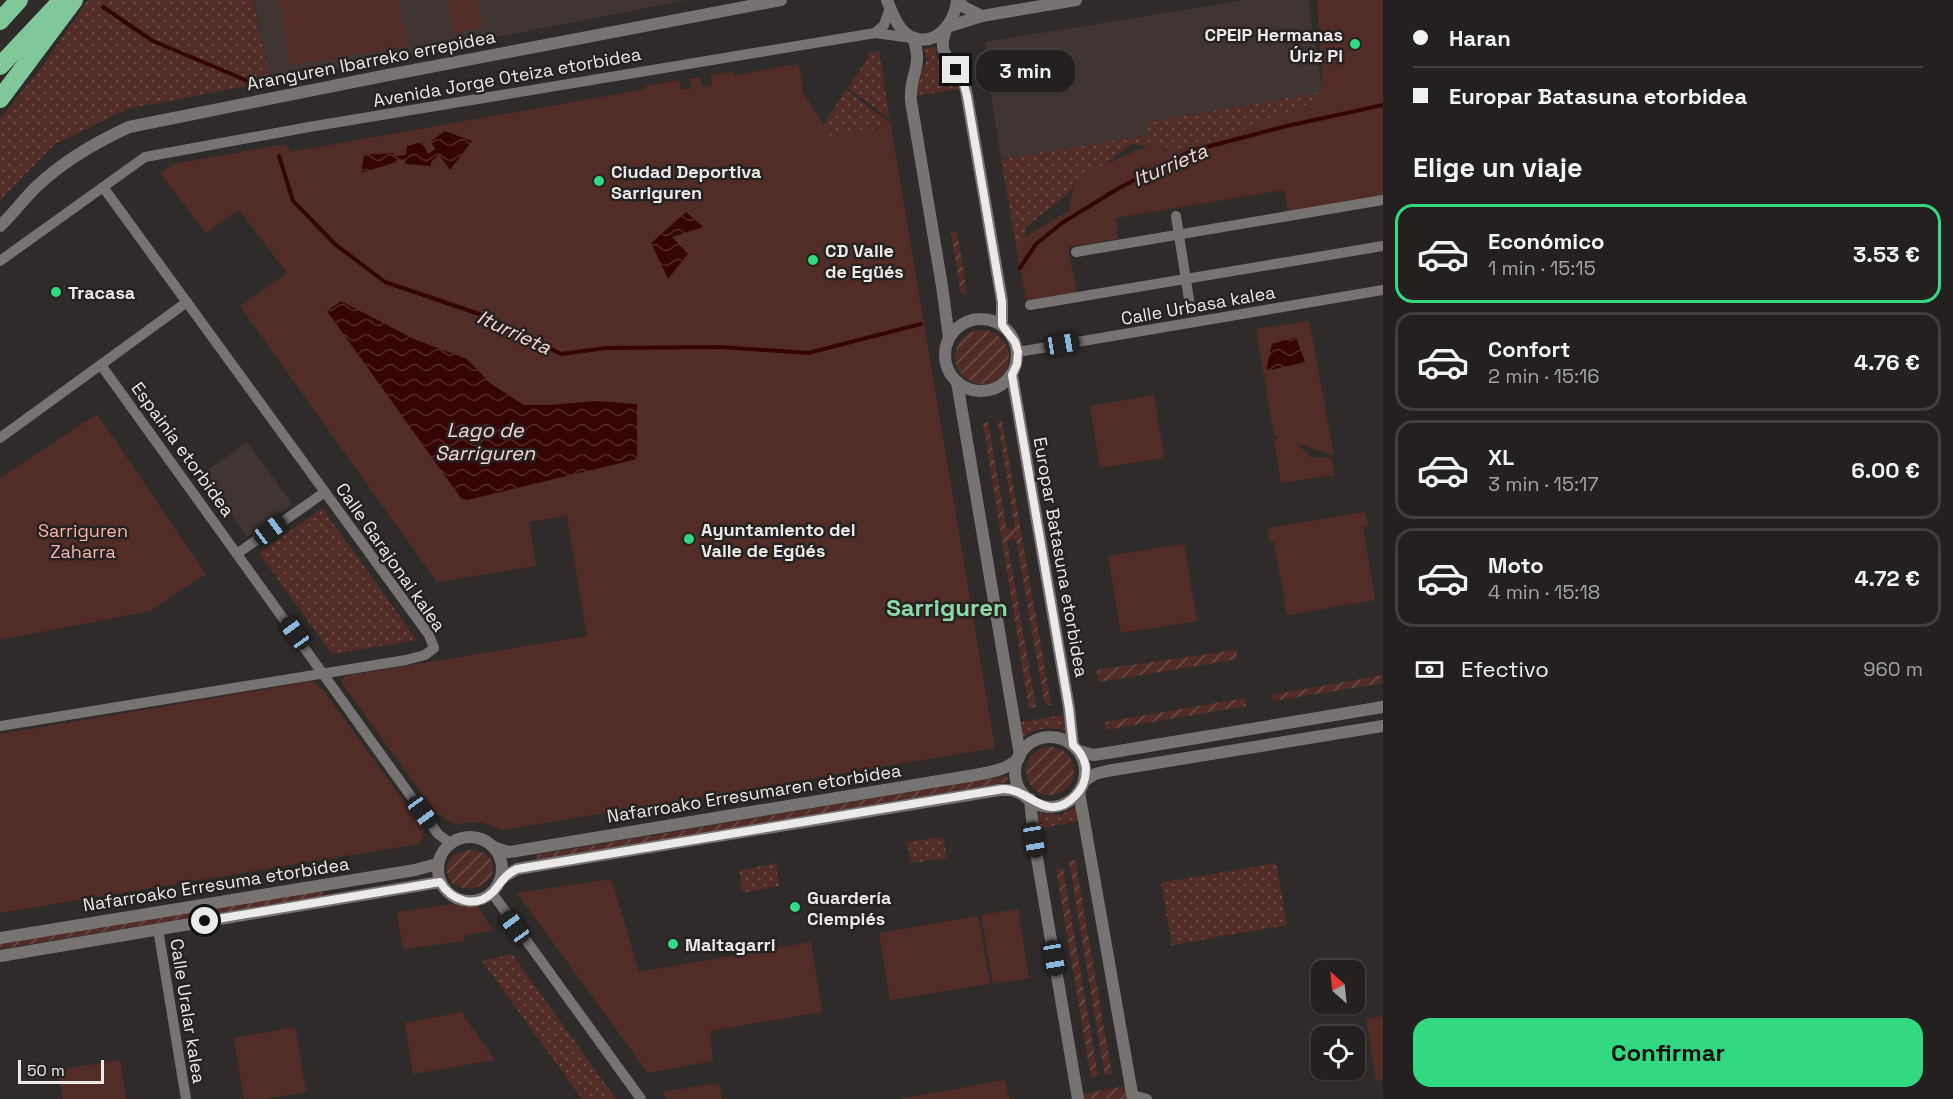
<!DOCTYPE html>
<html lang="es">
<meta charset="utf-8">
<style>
:root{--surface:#242020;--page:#2c2829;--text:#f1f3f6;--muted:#a3a3a5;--line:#413e3e;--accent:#32d882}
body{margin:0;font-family:"Space Grotesk",sans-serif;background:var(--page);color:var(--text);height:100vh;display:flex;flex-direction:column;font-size:22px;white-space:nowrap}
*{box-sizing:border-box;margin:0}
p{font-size:20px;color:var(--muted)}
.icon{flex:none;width:33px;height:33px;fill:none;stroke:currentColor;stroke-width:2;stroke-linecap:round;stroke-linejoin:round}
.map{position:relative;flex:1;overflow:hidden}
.details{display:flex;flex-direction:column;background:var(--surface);width:570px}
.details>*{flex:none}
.top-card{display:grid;align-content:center;height:132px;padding:0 30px;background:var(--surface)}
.needle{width:39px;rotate:333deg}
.buttons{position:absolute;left:1311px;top:960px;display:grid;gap:12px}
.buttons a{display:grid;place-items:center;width:54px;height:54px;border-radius:12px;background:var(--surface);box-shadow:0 2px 4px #0004,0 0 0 2px var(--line);font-size:30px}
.scale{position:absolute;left:18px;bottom:15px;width:86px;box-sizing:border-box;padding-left:6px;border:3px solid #eceae9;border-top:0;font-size:16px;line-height:21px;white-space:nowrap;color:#eceae9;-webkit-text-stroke:4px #262221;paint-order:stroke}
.end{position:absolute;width:27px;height:27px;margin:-14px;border:8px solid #eceae9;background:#111;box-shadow:0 0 0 3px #111}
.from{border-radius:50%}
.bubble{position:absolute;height:42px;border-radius:18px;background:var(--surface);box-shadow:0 2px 4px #0004,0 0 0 2px var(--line);font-size:20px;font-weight:800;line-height:42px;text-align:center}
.car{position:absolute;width:18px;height:36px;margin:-18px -9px;border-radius:8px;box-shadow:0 0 4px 2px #0007;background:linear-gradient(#222 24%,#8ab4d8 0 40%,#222 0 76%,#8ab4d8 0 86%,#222 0)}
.top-card b{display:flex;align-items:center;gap:21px;height:57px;font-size:22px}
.top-card b+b{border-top:2px solid var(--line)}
.top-card i{width:15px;height:15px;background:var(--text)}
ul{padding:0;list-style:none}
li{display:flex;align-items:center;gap:18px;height:99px;margin:0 12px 9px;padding:0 18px;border:3px solid var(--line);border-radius:18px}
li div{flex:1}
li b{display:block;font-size:22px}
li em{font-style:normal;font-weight:800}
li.on{border-color:var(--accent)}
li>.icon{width:54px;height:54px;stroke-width:1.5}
h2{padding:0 30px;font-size:27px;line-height:72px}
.pay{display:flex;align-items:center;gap:15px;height:66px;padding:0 30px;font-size:22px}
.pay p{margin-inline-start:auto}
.primary-button{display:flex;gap:12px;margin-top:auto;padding:12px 30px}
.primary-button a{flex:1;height:69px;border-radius:18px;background:var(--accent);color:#111;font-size:24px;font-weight:800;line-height:69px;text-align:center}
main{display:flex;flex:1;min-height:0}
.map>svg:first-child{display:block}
</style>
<main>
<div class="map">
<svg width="1383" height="1099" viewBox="0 0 1383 1099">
<defs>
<pattern id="grass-dots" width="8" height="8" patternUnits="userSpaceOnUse" patternTransform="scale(1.5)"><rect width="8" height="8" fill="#522d28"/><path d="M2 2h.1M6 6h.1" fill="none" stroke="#6b4c47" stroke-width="1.8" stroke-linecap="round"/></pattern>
<pattern id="garden-furrows" width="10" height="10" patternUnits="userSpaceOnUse" patternTransform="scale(1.5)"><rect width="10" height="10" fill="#522d28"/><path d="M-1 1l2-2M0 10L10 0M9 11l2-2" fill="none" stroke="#6b4c47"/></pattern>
<pattern id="water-waves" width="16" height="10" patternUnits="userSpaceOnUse" patternTransform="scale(1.5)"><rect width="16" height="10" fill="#350504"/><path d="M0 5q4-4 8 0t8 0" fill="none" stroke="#522a29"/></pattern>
</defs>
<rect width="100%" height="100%" fill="#302b2b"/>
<g fill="#403533">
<path d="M254,0H687L271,81Z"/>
<path d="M1246,0H1308L1323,92L1147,122L1149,135L1001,159L986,63L988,62L985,42Z"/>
<path d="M247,442L292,504L247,537L202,474Z"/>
</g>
<g fill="url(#grass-dots)">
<path d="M88,0H253L271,81L127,109L55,144L0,200V119L44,64Z"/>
<path d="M936,47C935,67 955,71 959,89L916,96L917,83L927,60L923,48Z"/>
<path d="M879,51L890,119L848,88L869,56L867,53Z"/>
<path d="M846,90L890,123L891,126L830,136L823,125Z"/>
<path d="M1323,92L1324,98L1191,151L1131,144L1102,167L1075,179L1071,191L1026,227L1020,268L1001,159L1148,135L1147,122Z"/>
<path d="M322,508L417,640L332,654L259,553Z"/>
<path d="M1063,715L1065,730C1049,727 1038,727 1023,737L1021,722Z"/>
<path d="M1078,806L1080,821L1039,829L1035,813L1061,815Z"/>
<path d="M943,837L947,858L911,863L907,842Z"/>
<path d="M776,863L779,886L743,893L739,871Z"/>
<path d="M1276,863L1287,925L1172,945L1161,883Z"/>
<path d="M512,954L616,1099H582L482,961Z"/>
</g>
<g fill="#522d28">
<path d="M279,0H399L408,46L290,65Z"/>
<path d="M447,0H478L482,28L453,34Z"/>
<path d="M1317,0H1383V196L1288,211L1284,190L1116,218L1118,239L1068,247L1077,293L1026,300L1016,247L1028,235L1069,211L1075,179L1146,146L1193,149L1323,98Z"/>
<path d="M799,64L803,92L830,136L891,126L995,748L502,830C492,825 484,822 473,822C467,822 460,825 453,823C446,821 443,816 436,813L341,682L345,676L587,636L567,516L529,522L536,566L437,582L240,306L287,273L239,210L206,233L160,173L173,164L286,144L290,152L646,89V86L679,80L681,90L691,88L689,79L700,77L701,87L712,85L711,75L733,71L734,75Z"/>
<path d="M1309,321L1334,455L1296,443L1311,457L1331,458L1335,475L1281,483L1274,440L1280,437L1274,435L1256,329Z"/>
<path d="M1154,395L1164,458L1100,468L1090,406Z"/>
<path d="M97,414L206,574L150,611L0,640V478Z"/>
<path d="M1365,512L1368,526L1363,527L1375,600L1287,615L1274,542H1269L1267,528Z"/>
<path d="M1184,544L1197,621L1121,633L1108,556Z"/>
<path d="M313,681L324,691L424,829L423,837L418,844L0,913V734Z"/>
<path d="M611,879L639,972L811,942L822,1012L710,1031L713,1061L648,1073L517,893Z"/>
<path d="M453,904L464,907L477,905L493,931L464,936L465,941L403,949L397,912Z"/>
<path d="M1018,909L1029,978L993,984L981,915Z"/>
<path d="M978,916L990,984L890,1000L879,933Z"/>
<path d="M461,1012L495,1060L413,1074L405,1023Z"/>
<path d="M1383,1016V1080L1376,1081L1366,1019Z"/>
<path d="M295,1027L306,1092L265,1099H244L234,1038Z"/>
<path d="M120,1060L126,1099H63L58,1070Z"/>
<path d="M1005,1080L1009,1099H899Z"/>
<path d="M719,1083L722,1099H667L662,1092Z"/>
</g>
<g fill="url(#garden-furrows)">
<path d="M957,232L967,293L961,294L951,233Z"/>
<circle cx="982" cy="357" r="27"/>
<path d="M1002,421L1051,705H1045L1016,539L1007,541L1036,707L1029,708L983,423L988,422L1007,530L1015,528L998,422Z"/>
<path d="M1236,650L1238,659L1099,682L1096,670Z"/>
<path d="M1383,675V683L1274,701L1271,695Z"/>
<path d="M1245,698L1246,706L1106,730L1105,722Z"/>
<circle cx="1050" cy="771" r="24"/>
<path d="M1007,776L1008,782L537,860L536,855Z"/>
<path d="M468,850C506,849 498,892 464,888C457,887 452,885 449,878C445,870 447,863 452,856Z"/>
<path d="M1075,860L1112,1074L1105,1076L1069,861Z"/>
<path d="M1063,868L1098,1076L1091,1078L1056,869Z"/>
<path d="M322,890L323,896L0,949V944Z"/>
<path d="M1126,1086L1128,1099H1083L1082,1094Z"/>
</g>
<g fill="url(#water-waves)">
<path d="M445,131L472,141L450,170L439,155L431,162V166L406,164L405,160H397L396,162L361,173L364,155L393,153L395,156L406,155L407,146L422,142L428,154L435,149L431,141Z"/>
<path d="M686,212L703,227L672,237L688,254L668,279L651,243Z"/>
<path d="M341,301L414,339L467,359L490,383L524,405H549L596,401L637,404V459L463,501L327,311Z"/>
<path d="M1296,337L1305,362L1266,371L1272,344Z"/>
</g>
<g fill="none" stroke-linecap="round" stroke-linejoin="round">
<g stroke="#350504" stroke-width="4">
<path d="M103,7L153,41L248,81"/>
<path d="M279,156L293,201L336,245L385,282L488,317L561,354L606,348L720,347L808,353L921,324"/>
<path d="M1020,268L1036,244L1062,223L1119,188L1191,151L1287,126L1383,105"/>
</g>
<g stroke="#787373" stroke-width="10">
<path d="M875,33L884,25L890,8"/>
<path d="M1176,216L1190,306"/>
<path d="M1076,252L1383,200"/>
<path d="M0,261L145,157L309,127L875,33L912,38"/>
<path d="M1030,305L1383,246"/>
<path d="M1018,352L1383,290"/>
<path d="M101,365L438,834L450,843"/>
<path d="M0,438L187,302"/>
<path d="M238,553L325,492"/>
<path d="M0,726L406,660L425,655L434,648L429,635L103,187"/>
<path d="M492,893L641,1099"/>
<path d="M158,929L186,1099"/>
<path d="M1133,1095L1147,1099"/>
</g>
<g stroke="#787373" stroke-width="12">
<path d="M887,0C892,13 899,33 914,38C938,46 955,21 957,0"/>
<path d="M960,0L962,6L982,16"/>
<path d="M913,38C924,68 909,73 911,101L942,286L949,338"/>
<path d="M0,226C13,214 23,200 35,188C63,161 94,143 129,127L383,76L781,0"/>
<circle cx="981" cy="355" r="36"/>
<path d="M1002,325V301L967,96C966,90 965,84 962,78C951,57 935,56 947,27L982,16L1076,0"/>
<path d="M1012,375L1069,708L1073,745"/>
<path d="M957,382L1020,755"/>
<circle cx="1050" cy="772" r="35"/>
<path d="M1079,751L1093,755L1107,753L1383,707"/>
<path d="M1084,781L1095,774L1107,771L1383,726"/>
<path d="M1079,792L1133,1099"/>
<path d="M1030,799L1034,840L1078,1099"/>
<circle cx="470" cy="869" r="32"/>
<path d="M493,847L508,852L516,851L975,775C991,772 1007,770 1019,758"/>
<path d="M499,882L505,876L517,869L999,790H1012L1024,795"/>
<path d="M0,938L415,870L437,864"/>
<path d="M0,956L440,882"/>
</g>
<g stroke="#80c899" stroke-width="18">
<path d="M0,21L19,0"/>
<path d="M0,66L62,0"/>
<path d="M0,99L74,0"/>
</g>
</g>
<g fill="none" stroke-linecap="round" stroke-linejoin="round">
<path stroke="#eceae9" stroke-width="8" d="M205,921L440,882C451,900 475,910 493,892C501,883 505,874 517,869L1003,789C1030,788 1047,826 1076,795C1082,789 1086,779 1086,769C1085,759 1080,751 1073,745L1069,708L1012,375L1017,364L1018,352L1015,342L1002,325V302L967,96L962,77L956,70"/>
</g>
<g fill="#32d882" stroke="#262221" stroke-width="2">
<circle cx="1355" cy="44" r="6"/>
<circle cx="599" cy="181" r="6"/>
<circle cx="813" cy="260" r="6"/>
<circle cx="56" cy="292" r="6"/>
<circle cx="689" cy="539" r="6"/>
<circle cx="795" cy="907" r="6"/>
<circle cx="673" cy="944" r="6"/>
</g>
<g text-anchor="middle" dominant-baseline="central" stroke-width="5" stroke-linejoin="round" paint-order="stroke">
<g font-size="18" font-weight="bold" fill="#eceae9" stroke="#262221" text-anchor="start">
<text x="1343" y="34" text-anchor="end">CPEIP Hermanas<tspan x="1343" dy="21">Úriz Pi</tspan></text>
<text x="611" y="171">Ciudad Deportiva<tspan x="611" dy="21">Sarriguren</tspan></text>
<text x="825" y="250">CD Valle<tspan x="825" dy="21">de Egüés</tspan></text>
<text x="68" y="292">Tracasa</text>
<text x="701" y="529">Ayuntamiento del<tspan x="701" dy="21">Valle de Egüés</tspan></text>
<text x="807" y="897">Guardería<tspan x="807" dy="21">Ciempiés</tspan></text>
<text x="685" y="944">Maitagarri</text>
</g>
<g font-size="18" fill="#eceae9" stroke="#262221">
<text transform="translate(371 60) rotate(-11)">Aranguren Ibarreko errepidea</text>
<text transform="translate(507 77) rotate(-10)">Avenida Jorge Oteiza etorbidea</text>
<text transform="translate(1198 305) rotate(-10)">Calle Urbasa kalea</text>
<text transform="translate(183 449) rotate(54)">Espainia etorbidea</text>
<text transform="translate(391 557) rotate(55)">Calle Garajonai kalea</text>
<text transform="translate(1061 557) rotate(80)">Europar Batasuna etorbidea</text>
<text transform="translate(754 793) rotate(-9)">Nafarroako Erresumaren etorbidea</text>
<text transform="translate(216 884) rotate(-9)">Nafarroako Erresuma etorbidea</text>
<text transform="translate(188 1011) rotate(81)">Calle Uralar kalea</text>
</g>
<g font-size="18" fill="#fab3a9" stroke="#262221">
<text x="83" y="530">Sarriguren<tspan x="83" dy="21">Zaharra</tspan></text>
</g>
<g font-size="20" font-style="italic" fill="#fbd6d0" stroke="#262221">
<text transform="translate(1170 165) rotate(-23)">Iturrieta</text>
<text transform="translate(514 332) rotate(25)">Iturrieta</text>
<text x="485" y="430">Lago de<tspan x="485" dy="23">Sarriguren</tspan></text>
</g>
<g font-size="24" font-weight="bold" fill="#8ed8a8" stroke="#262221">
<text x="947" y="607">Sarriguren</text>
</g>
</g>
</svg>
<div class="buttons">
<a><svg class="needle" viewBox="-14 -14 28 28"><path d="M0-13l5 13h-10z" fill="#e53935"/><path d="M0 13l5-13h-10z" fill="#a3a3a5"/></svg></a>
<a><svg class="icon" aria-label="locate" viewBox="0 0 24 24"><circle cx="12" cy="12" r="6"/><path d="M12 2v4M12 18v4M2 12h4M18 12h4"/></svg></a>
</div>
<div class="scale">50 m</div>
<i class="end from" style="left:205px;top:921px"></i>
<i class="end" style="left:956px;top:70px"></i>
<div class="bubble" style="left:976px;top:50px;width:99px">3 min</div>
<i class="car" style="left:1062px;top:344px;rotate:81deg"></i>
<i class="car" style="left:270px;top:530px;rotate:53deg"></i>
<i class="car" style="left:295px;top:633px;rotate:324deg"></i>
<i class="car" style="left:422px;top:812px;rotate:144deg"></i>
<i class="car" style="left:1034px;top:840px;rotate:170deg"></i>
<i class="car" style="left:515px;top:927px;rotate:324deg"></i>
<i class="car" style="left:1054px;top:958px;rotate:170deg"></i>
</div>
<section class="details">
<div class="top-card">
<b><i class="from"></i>Haran</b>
<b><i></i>Europar Batasuna etorbidea</b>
</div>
<h2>Elige un viaje</h2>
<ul>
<li class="on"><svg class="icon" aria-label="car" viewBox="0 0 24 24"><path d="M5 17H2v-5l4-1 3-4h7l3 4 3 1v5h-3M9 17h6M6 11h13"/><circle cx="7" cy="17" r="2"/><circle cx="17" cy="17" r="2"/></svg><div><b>Económico</b><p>1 min · 15:15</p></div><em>3.53 €</em></li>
<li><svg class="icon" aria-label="car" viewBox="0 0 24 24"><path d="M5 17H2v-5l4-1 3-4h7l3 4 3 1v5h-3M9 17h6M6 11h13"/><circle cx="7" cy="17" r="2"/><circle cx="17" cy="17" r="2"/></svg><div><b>Confort</b><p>2 min · 15:16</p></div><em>4.76 €</em></li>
<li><svg class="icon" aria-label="car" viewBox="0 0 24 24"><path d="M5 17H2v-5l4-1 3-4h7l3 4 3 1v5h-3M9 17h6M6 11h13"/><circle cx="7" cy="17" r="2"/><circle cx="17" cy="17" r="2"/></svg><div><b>XL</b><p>3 min · 15:17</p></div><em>6.00 €</em></li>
<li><svg class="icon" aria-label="car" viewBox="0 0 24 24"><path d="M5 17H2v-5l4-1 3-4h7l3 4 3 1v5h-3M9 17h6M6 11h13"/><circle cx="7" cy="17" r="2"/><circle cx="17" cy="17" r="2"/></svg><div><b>Moto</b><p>4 min · 15:18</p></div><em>4.72 €</em></li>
</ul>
<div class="pay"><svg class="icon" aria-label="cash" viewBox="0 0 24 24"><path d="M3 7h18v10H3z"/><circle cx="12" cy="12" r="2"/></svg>Efectivo<p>960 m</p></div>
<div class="primary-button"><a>Confirmar</a></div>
</section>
</main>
